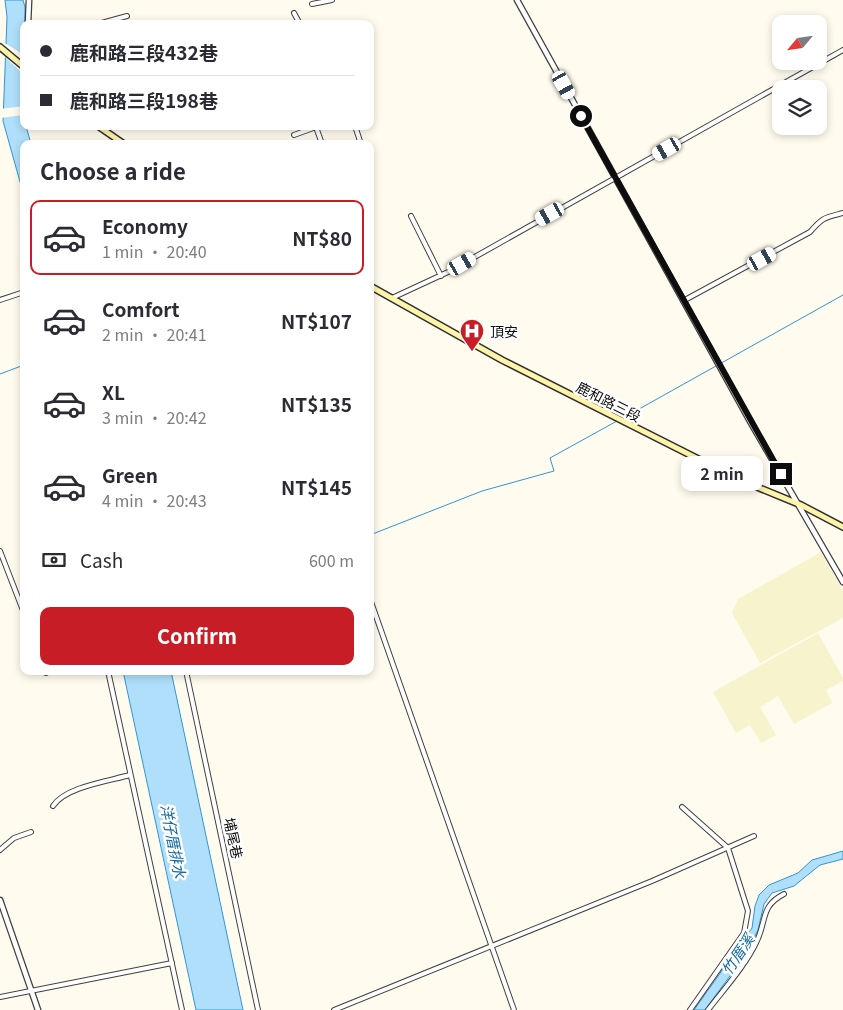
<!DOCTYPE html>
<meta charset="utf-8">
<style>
:root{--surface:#fff;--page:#f2f2f3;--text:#2b2b33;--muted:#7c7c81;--line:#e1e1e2;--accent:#c61d27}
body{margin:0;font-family:Georgia,"Noto Sans TC",serif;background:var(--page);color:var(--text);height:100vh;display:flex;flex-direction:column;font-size:19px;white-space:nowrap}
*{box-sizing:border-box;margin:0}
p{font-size:16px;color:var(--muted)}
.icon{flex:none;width:28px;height:28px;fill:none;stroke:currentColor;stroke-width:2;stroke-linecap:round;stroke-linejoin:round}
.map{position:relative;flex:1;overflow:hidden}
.drawer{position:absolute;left:20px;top:140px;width:354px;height:535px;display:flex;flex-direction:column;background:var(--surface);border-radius:10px;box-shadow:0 2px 8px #0003}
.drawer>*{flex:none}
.banner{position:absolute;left:20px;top:20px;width:354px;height:110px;border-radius:10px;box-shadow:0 2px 8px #0003;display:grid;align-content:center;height:110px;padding:0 20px;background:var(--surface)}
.needle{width:32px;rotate:241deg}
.controls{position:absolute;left:772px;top:15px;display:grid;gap:10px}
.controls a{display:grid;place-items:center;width:55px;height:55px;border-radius:10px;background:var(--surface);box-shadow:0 2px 8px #0003;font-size:25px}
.end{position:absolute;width:22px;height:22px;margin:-11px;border:6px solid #0d0d0d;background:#fff;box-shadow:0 0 0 2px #fff}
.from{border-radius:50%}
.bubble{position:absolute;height:35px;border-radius:10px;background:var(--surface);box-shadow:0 2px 8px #0003;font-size:16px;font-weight:700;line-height:35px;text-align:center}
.car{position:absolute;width:15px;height:30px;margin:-15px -8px;border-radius:6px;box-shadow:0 0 4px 1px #0007;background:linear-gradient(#fff 24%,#345 0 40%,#fff 0 76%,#345 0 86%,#fff 0)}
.banner b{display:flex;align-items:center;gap:18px;height:48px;font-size:19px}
.banner b+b{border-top:1px solid var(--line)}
.banner i{width:12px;height:12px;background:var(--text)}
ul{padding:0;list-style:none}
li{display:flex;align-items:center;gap:15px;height:75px;margin:0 10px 8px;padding:0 10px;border:2px solid transparent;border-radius:10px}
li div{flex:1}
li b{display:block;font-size:19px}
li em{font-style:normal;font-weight:700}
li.on{border-color:var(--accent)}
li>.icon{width:45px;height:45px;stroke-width:1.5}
h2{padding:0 20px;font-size:22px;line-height:60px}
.pay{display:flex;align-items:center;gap:12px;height:55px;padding:0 20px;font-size:19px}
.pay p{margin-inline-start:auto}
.cta{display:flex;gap:10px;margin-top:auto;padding:10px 20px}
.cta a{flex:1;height:58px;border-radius:10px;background:var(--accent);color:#fff;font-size:20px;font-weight:700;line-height:58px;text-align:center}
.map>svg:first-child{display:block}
</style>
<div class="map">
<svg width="843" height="1010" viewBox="0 0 843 1010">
<rect width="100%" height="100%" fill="#fffbee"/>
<g fill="#f7f3cc">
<path d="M821,552L843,591V618L760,663L732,613L738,599Z"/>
<path d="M818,633L843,678V681L826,690L832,703L794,724L778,696L760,707L776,735L761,743L750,725L736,733L713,692Z"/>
</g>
<g fill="#afdffa" stroke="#3196d6">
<path d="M5,0H23L25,7L24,126H26L31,144H24V196L3,121L7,17Z"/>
<path d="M123,671H171L243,1010H196Z"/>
<path d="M843,851V859L820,865L794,886L772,893L764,904L758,930L746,954L705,1010H694L752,928L755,906L759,895L769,885L798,873L812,860Z"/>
</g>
<g fill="#fffbee">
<path d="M3,42L24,55V75L2,54Z"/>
<path d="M24,106V115L0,118V109Z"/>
</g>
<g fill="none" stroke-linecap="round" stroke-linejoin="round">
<g stroke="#3196d6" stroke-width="1">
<path d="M0,374L24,365"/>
<path d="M623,418L843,295"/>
<path d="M370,535L482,491L554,471L550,458L617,421"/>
</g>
<defs>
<g id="minor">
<path d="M312,4L332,0"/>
<path d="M294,13L300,24"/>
<path d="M98,24L127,16"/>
<path d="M318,126L316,127L322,144"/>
<path d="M355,126L361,144"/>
<path d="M294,135L316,127"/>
<path d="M411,216L441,276"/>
<path d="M392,298L448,272L843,50"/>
<path d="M0,300L24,292"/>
<path d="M683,301L810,232C823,217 824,218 843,213"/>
<path d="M0,551L24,613"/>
<path d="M370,599L514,1010"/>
<path d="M46,671V673"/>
<path d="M108,671L182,1010"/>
<path d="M186,671L258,1010"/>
<path d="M53,806C65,787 109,781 130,775"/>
<path d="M682,807L728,848L748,911L744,933L690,1010"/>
<path d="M0,850L14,838L31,832"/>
<path d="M0,997L172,963"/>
<path d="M334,1010L652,881L754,836"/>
<path d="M708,1010C724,989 745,966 756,943C767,921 760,906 784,894"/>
</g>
<g id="tertiary">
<path d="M517,0L751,423L843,582"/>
<path d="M28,24L29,0"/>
<path d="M0,900L38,1010"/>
</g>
<g id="secondary">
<path d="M0,47L24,67"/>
<path d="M98,126L124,144"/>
<path d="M370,286L502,360L740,480L801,505L843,527"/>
</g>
</defs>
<use href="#minor" stroke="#404040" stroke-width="6"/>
<use href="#tertiary" stroke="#404040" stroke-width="7"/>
<use href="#secondary" stroke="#2f2f2f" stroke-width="8"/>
<use href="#minor" stroke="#fff" stroke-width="4"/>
<use href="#tertiary" stroke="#fff" stroke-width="4.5"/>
<use href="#secondary" stroke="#fff4a9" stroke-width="5"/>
</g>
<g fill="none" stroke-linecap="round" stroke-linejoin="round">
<path stroke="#0d0d0d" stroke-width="6" d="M581,116L781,474"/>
</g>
<defs>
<symbol id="hospital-pin" viewBox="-11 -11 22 30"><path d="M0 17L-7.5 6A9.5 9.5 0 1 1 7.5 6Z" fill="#c61d27" stroke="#fff"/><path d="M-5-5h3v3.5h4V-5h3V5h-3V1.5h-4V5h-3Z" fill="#fff"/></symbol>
</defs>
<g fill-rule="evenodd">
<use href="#hospital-pin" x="458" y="317" width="28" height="38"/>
</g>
<g text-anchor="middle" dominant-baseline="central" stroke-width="5" stroke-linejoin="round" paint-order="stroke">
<g font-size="14" fill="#0d0d0d" stroke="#fff" text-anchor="start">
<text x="490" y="331">頂安</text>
</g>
<g font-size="14" fill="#0d0d0d" stroke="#fff">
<text transform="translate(609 401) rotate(27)">鹿和路三段</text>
<text transform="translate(234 838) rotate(78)">埔尾巷</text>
</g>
<g font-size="15" font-style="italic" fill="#0f66a7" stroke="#fff">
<text transform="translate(174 841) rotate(79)">洋仔厝排水</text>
<text transform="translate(737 954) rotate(-56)">竹厝溪</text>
</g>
</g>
</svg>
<div class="controls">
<a><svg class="needle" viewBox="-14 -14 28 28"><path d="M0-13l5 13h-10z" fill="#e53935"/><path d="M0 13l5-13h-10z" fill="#7c7c81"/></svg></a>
<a><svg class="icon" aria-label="layers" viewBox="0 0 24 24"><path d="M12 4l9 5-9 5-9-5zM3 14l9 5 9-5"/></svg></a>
</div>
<i class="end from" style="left:581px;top:116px"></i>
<i class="end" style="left:781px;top:474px"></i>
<div class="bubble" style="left:681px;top:456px;width:82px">2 min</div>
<i class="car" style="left:564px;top:85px;rotate:151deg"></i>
<i class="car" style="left:667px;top:149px;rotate:240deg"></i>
<i class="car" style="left:550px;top:214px;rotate:241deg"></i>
<i class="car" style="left:762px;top:259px;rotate:61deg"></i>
<i class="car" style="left:462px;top:264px;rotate:60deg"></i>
<div class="banner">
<b><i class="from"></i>鹿和路三段432巷</b>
<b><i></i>鹿和路三段198巷</b>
</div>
<section class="drawer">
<h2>Choose a ride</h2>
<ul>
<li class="on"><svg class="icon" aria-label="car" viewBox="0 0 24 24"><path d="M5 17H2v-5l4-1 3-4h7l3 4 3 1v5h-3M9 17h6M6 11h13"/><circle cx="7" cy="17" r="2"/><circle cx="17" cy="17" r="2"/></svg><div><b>Economy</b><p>1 min · 20:40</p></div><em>NT$80</em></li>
<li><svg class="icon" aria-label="car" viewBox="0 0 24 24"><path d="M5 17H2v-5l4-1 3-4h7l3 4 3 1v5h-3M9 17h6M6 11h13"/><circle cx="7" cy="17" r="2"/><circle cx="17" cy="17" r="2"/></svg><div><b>Comfort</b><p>2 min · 20:41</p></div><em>NT$107</em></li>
<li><svg class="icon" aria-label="car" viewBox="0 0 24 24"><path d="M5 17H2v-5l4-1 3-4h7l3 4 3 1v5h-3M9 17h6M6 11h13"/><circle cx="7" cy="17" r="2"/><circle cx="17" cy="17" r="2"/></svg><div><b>XL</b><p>3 min · 20:42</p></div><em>NT$135</em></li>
<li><svg class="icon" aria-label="car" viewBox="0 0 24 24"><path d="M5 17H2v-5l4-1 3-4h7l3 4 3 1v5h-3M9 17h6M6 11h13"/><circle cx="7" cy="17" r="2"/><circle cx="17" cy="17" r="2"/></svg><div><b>Green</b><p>4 min · 20:43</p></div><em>NT$145</em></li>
</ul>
<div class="pay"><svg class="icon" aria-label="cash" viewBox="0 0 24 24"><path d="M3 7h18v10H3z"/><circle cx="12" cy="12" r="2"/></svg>Cash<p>600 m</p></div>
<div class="cta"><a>Confirm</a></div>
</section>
</div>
